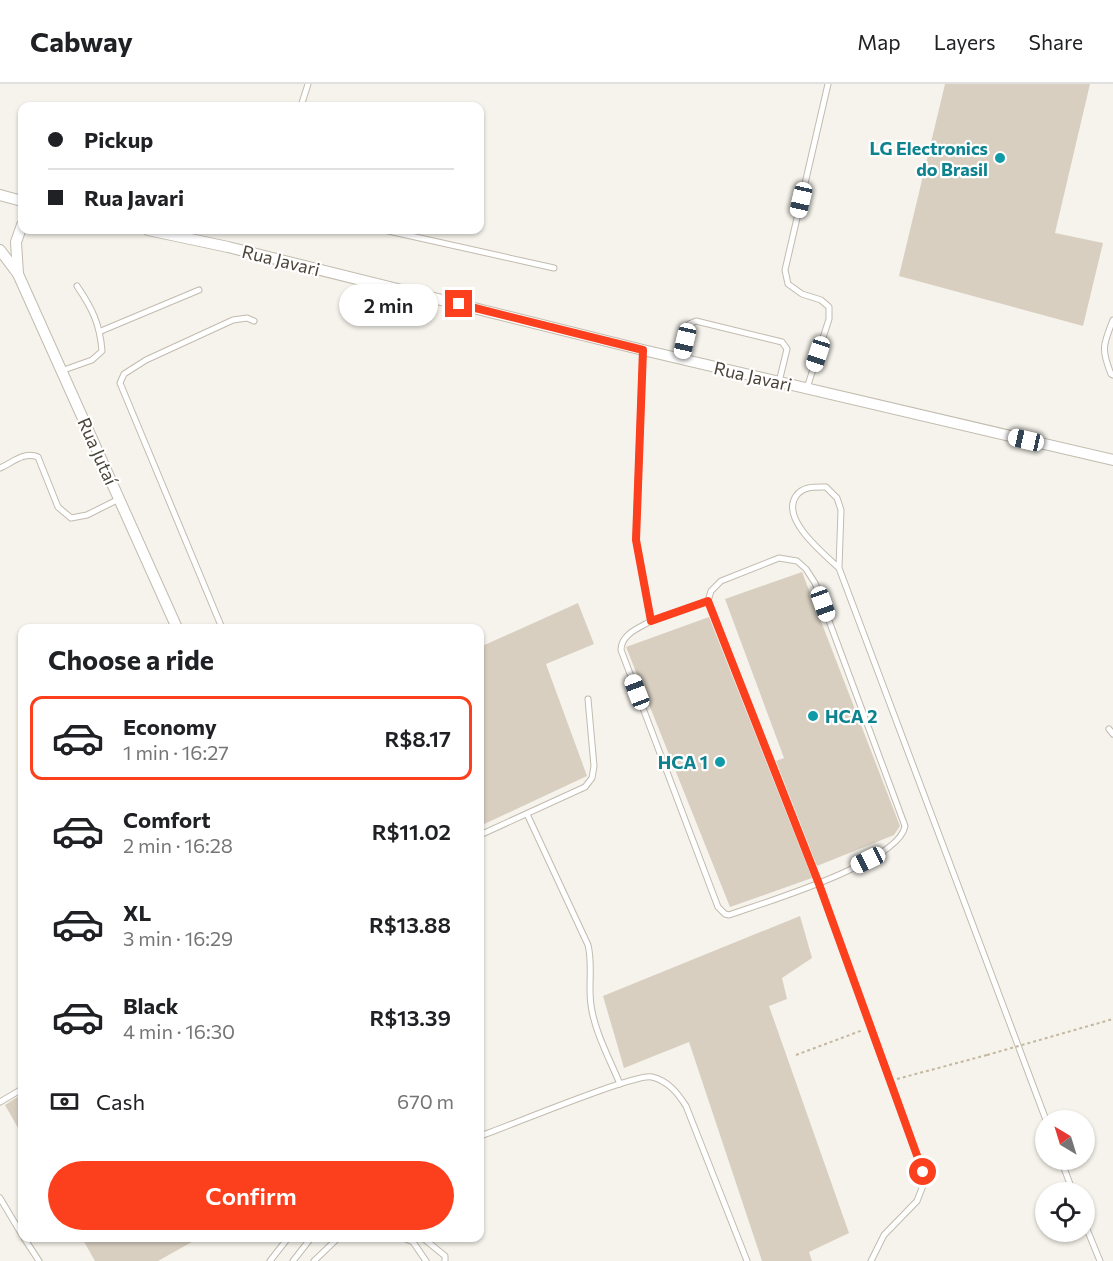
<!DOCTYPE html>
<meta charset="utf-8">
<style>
:root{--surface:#fff;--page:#f6f6f6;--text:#202124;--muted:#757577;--line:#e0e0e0;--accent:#fc3f1d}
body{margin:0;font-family:Commissioner,sans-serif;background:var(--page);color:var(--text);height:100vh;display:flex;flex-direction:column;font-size:22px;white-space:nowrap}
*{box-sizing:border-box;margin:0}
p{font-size:20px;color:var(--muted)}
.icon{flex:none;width:33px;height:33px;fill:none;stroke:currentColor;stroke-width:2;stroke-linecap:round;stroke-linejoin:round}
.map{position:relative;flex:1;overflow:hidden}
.panel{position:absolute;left:18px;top:540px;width:466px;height:618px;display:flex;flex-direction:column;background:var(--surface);border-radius:12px;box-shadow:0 2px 4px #0004}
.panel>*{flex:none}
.top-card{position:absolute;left:18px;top:18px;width:466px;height:132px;border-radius:12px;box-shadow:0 2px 4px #0004;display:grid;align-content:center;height:132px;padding:0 30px;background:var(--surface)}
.needle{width:39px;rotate:322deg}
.tools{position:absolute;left:1035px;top:1026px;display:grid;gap:12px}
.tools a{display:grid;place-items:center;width:60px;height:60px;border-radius:50%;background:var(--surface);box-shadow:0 2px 4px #0004;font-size:30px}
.end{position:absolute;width:27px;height:27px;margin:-14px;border:8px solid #fc3f1d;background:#fff;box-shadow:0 0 0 3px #fff}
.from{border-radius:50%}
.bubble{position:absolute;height:42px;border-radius:21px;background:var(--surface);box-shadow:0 2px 4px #0004;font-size:20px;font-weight:600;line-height:42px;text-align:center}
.car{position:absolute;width:18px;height:36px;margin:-18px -9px;border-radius:8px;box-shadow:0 0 4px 2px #0007;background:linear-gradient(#fff 24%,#345 0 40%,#fff 0 76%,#345 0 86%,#fff 0)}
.top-card b{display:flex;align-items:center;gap:21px;height:57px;font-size:22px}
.top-card b+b{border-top:2px solid var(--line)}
.top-card i{width:15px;height:15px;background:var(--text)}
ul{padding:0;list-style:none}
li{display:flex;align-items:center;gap:18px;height:84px;margin:0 12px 9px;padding:0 18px;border:3px solid transparent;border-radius:12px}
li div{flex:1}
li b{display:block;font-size:22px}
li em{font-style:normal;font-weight:600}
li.current{border-color:var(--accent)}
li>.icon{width:54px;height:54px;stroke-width:1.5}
h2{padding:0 30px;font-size:27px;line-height:72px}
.pay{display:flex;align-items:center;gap:15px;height:66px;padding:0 30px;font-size:22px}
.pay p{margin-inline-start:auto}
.action{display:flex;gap:12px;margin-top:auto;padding:12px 30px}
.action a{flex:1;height:69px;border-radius:36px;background:var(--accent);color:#fff;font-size:24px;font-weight:600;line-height:69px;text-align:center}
header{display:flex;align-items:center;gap:36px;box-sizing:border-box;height:84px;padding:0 30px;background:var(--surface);border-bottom:2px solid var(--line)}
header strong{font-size:28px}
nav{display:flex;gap:33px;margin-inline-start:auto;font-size:21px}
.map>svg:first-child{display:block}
</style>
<header>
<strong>Cabway</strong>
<nav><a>Map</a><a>Layers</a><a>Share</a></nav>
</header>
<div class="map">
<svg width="1113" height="1177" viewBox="0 0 1113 1177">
<rect width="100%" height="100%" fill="#f6f3ec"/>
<g fill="#d8cfc1">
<path d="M945,0H1090L1055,149L1103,159L1083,242L899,192Z"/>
<path d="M802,488L900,742L894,751L817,782L776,677L784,674L725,515Z"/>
<path d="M578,519L594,560L546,580L587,692L480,742V563Z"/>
<path d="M709,533L812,794L730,823L626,563Z"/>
<path d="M800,832L812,874L782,894L787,915L769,922L849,1149L809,1168L812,1177H762L689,958L624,984L603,912Z"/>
<path d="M22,1010V1051L5,1021Z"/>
<path d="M82,1154H199L158,1177H95Z"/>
</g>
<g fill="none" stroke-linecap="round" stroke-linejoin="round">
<defs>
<g id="lane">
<path d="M301,22L308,0"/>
<path d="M384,146L554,184"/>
<path d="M1113,236C1103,261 1101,265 1111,290L1113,291"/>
<path d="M101,247L199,206"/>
<path d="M643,266L636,456L651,537C639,544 621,550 621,566L718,823L725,830L729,831C763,819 900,778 905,742L815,499L806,485L797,477L779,474L721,497L711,507L708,517"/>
<path d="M681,275L689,240L696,237L782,258L787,265L779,298"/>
<path d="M61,287L92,276L102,267C100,240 92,224 77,202"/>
<path d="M807,304L829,235V223L821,216L802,210L788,200L785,186L828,0"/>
<path d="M0,384C12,379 24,367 38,373L58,423L71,434L87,431L119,415"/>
<path d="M839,484C824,470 780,435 796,412C803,402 815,403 826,403L837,414L841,426L839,484L1046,1036"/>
<path d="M651,537L708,517L819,800L923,1088L924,1099L917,1117L884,1151L871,1177"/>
<path d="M222,544L120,299L124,290L146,276L233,236L247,234L254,237"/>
<path d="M1109,645L1113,650"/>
<path d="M527,730L588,861C593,881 588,901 591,921C594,946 610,976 620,1000"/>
<path d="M480,751L585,703L592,694L594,682L588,615"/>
<path d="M0,1018L22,1005"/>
<path d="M480,1052C507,1043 635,989 652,993C668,997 677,1008 686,1022L747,1177"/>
<path d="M1061,1076L1073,1108"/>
<path d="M0,1114L22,1151"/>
<path d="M1084,1138L1100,1177"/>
<path d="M24,1154L39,1177"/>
<path d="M404,1154L413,1158L426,1177"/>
<path d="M423,1154L445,1172V1177"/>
<path d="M270,1177L288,1154"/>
<path d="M293,1177L311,1154"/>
<path d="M314,1177L338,1154"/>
</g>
<g id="street">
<path d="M0,111L22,117"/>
<path d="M148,146L228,163L643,266L1113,376"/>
<path d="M0,166L18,190L177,544"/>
<path d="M18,190L16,158L22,141"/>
</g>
</defs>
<use href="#lane" stroke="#c2bbae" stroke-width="7"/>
<use href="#street" stroke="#c2bbae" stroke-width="12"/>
<g stroke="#c4b79f" stroke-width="2" stroke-dasharray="3 3" stroke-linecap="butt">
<path d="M796,971L863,946"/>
<path d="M897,995L987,971"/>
</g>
<use href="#lane" stroke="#fff" stroke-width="5"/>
<use href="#street" stroke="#fff" stroke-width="10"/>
<path stroke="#c4b79f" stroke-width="2" stroke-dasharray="3 3" stroke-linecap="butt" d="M987,971L1113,935"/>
</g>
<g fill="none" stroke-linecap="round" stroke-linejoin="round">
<path stroke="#fc3f1d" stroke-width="8" d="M459,220L643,266L636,456L651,537L708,517L819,800L923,1088"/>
</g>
<g fill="#0f9aa8" stroke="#fff" stroke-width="2">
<circle cx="1000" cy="74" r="6"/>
<circle cx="813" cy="632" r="6"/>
<circle cx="720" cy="678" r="6"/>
</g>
<g text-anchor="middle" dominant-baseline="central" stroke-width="4.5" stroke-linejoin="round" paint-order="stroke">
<g font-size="18" font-weight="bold" fill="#0d838f" stroke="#fff" text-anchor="end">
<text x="988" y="64">LG Electronics<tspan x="988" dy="21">do Brasil</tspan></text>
<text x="825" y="632" text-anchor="start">HCA 2</text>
<text x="708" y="678">HCA 1</text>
</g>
<g font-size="18" fill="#4b4439" stroke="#fff">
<text transform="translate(281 176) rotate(14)">Rua Javari</text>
<text transform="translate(753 292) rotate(13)">Rua Javari</text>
<text transform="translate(98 367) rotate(66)">Rua Jutaí</text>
</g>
</g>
</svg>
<div class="tools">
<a><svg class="needle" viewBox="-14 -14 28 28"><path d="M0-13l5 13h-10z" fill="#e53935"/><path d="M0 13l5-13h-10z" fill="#757577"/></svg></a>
<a><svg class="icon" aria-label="locate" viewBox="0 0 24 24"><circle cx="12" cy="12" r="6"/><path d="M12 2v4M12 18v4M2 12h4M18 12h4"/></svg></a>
</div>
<i class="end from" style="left:923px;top:1088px"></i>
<i class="end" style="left:459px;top:220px"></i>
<div class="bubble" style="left:339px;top:200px;width:99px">2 min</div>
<i class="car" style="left:801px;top:116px;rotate:193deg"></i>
<i class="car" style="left:685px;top:257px;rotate:193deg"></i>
<i class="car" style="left:818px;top:270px;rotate:198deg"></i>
<i class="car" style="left:1026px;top:356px;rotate:283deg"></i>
<i class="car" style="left:823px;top:520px;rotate:160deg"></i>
<i class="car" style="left:637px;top:608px;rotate:339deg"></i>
<i class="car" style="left:868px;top:776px;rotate:244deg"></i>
<div class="top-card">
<b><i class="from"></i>Pickup</b>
<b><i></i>Rua Javari</b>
</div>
<section class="panel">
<h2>Choose a ride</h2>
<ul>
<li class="current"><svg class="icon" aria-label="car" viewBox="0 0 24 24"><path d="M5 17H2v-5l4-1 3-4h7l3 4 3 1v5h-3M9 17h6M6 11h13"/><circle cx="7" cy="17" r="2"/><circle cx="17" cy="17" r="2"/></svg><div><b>Economy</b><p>1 min · 16:27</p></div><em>R$8.17</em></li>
<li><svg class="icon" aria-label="car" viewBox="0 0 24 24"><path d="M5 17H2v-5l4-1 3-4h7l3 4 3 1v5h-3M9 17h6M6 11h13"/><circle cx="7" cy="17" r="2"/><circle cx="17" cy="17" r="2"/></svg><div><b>Comfort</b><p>2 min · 16:28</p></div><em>R$11.02</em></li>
<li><svg class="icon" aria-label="car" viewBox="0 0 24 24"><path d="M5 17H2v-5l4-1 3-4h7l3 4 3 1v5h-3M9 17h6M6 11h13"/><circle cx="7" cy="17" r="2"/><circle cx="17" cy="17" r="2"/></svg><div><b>XL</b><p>3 min · 16:29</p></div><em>R$13.88</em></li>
<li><svg class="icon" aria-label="car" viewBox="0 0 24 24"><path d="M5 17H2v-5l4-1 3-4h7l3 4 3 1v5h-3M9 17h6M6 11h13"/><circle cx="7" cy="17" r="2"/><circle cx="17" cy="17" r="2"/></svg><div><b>Black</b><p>4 min · 16:30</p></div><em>R$13.39</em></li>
</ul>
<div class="pay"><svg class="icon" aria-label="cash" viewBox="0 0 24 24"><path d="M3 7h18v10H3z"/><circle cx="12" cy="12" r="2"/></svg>Cash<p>670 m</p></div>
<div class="action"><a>Confirm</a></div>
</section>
</div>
